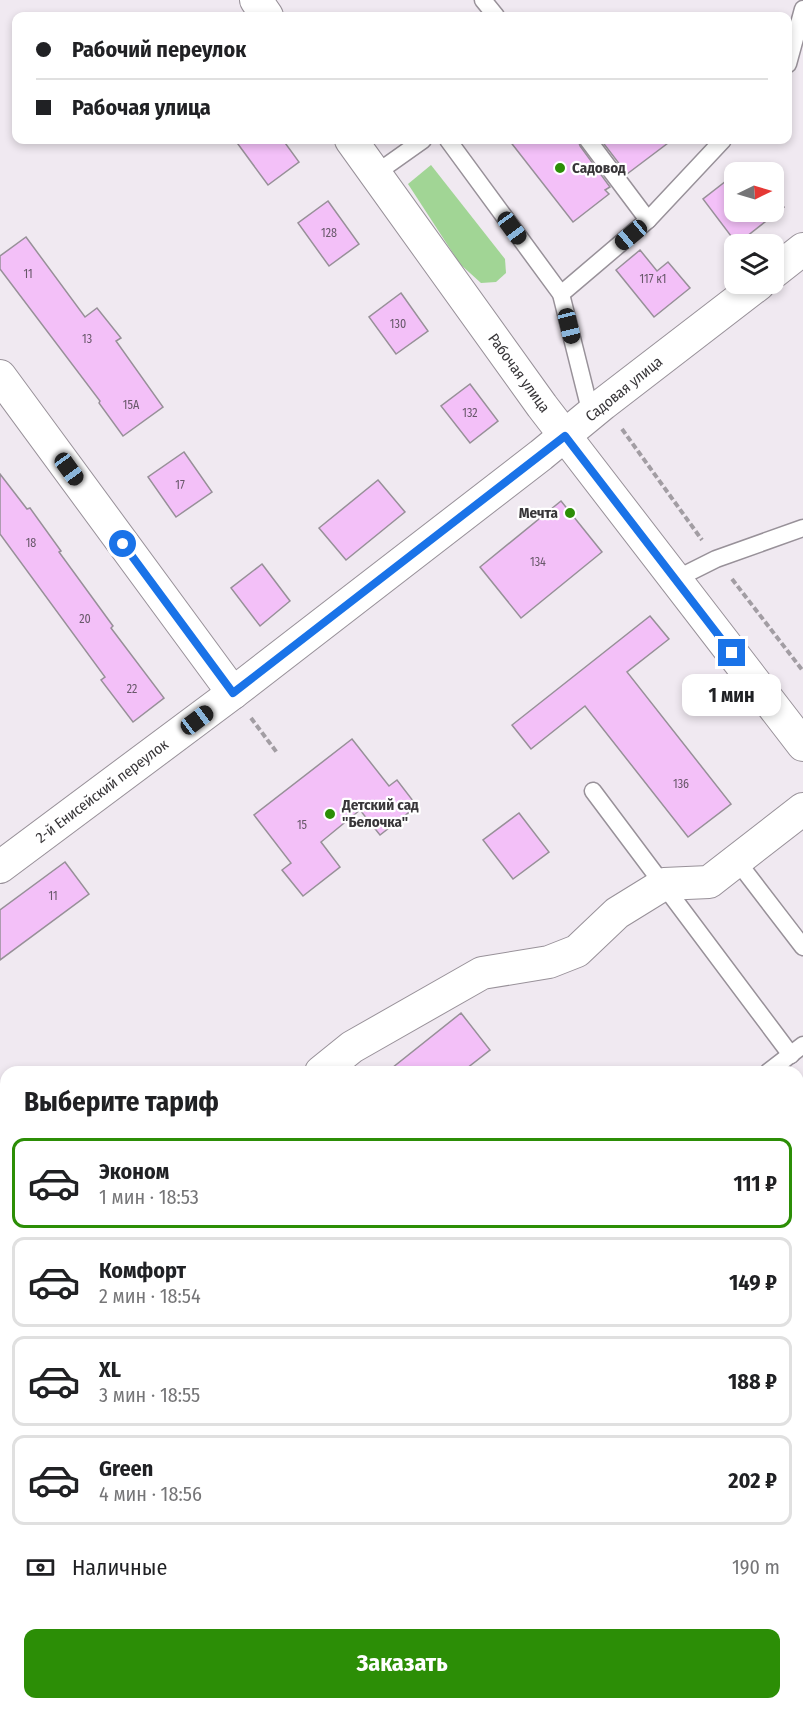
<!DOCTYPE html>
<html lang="ru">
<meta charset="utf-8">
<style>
:root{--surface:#fff;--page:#f2f2f2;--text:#202124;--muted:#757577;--line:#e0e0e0;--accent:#2c8e06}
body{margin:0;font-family:"Fira Sans Condensed",sans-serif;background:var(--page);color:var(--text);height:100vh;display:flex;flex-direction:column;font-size:22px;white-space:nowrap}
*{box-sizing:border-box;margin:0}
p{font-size:20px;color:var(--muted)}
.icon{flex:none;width:33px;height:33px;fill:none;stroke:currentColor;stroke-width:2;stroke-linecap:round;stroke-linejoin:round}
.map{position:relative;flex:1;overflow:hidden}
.details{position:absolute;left:0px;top:1066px;width:804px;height:644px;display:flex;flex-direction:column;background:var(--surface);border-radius:18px 18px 0 0;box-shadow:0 3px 9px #0003}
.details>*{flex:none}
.guide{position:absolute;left:12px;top:12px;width:780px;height:132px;border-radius:12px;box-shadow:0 3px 9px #0003;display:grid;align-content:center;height:132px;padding:0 24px;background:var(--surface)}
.needle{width:39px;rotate:85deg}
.fabs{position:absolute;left:724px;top:162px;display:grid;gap:12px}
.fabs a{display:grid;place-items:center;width:60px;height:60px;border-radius:12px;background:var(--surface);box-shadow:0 3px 9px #0003;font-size:30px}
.end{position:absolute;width:27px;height:27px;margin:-14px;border:8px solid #1a73e8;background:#fff;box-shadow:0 0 0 3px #fff}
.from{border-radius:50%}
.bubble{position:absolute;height:42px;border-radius:12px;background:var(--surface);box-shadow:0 3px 9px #0003;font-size:20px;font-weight:700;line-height:42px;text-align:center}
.car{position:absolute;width:18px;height:36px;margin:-18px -9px;border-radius:8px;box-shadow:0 0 4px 2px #0007;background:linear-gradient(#222 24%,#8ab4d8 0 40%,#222 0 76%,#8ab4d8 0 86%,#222 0)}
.guide b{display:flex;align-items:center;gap:21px;height:57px;font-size:22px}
.guide b+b{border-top:2px solid var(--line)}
.guide i{width:15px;height:15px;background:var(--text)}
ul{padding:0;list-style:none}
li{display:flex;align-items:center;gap:18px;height:90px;margin:0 12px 9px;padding:0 12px;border:3px solid var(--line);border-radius:12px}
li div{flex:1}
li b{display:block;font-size:22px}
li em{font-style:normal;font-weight:700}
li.current{border-color:var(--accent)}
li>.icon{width:54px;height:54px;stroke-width:1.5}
h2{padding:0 24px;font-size:27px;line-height:72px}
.pay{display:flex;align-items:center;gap:15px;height:66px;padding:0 24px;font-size:22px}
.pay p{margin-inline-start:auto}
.cta{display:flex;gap:12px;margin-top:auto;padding:12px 24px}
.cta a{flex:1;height:69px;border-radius:12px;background:var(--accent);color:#fff;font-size:24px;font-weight:700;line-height:69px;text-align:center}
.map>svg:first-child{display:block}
</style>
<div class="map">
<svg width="803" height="1709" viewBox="0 0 803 1709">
<rect width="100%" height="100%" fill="#f0e9f1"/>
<path fill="#a1d595" d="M431,165L505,259L506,273L496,282L481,283L460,264L408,184Z"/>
<g fill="#f3c0f8" stroke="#979098" stroke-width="1.5">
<path d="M235,140H283L299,162L268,185Z"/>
<path d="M509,140H578L580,146L610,187L605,190L609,194L573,222Z"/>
<path d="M601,140H672L627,174Z"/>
<path d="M735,174V212H774V194L784,207L737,244L703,199Z"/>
<path d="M328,201L359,244L329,266L298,223Z"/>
<path d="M26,237L85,317L97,308L121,338L116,341L163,407L123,436L99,403L100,401L0,269V256Z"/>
<path d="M640,250L657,271L668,262L690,288L654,317L616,270Z"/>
<path d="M401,293L428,331L396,354L369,317Z"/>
<path d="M470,384L498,421L470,443L441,406Z"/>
<path d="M184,452L212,492L176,517L148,477Z"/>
<path d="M0,474L27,509L30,508L61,551L59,552L113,626L111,628L164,698L133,722L101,680L105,677L0,534Z"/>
<path d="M378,480L405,512L346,560L319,528Z"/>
<path d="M561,501L602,552L521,618L480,567Z"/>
<path d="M262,564L290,601L260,626L231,588Z"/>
<path d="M650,616L669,639L627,672L731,804L688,837L585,706L531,749L512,725Z"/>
<path d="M352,739L389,786L397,780L417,806L380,835L360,810L321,842L340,867L303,896L282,870L291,863L254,815Z"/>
<path d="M519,813L549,852L513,879L483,840Z"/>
<path d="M65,862L89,894L0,960V910Z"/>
<path d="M461,1013L490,1050L462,1072H387Z"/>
</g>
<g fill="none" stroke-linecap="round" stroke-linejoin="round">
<defs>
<g id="service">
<path d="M483,0L496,16"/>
<path d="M788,64L803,9"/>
<path d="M448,140L561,294L591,414"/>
<path d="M588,140L648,220"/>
<path d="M375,174L423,140"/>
<path d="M561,294L648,220L723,140"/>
<path d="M676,579L716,559L803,528"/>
<path d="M593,791L791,1055"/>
<path d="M737,861L803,947"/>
<path d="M768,1072L803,1045"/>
<path d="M798,1222L803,1228"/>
<path d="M798,1267L803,1272"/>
</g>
<g id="minor">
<path d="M256,0L267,16"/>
<path d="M351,140L542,406L803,745"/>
<path d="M774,272L803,249"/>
<path d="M0,376L233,693"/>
<path d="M0,867L233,693L541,455L603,404L759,284"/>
<path d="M321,1072L352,1047L482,973L549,962L577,951L617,913L664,884L709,882L803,809"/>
<path d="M798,1248L803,1244"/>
<path d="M0,1301L6,1309"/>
<path d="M318,1704L322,1709"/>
<path d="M181,1709L187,1704"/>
</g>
</defs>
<use href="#service" stroke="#989199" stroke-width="19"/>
<use href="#minor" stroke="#989199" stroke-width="34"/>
<g stroke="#a29da3" stroke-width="4" stroke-dasharray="6 3" stroke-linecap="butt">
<path d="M622,429L702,540"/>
<path d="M732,579L803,671"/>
<path d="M251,718L278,754"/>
</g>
<use href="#service" stroke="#fff" stroke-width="16"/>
<use href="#minor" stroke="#fff" stroke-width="32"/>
</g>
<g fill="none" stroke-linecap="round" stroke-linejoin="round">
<path stroke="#1a73e8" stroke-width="8" d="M123,544L233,693L565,436L732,653"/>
</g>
<g fill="#2c8e06" stroke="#fff" stroke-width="2">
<circle cx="560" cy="168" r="6"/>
<circle cx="570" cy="513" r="6"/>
<circle cx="330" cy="814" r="6"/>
</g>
<g text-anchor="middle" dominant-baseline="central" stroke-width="4.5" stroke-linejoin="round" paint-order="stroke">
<g font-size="12" fill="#675869">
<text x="329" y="233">128</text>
<text x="28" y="274">11</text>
<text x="653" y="279">117 к1</text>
<text x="398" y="324">130</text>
<text x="87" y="339">13</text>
<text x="131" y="405">15А</text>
<text x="470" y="413">132</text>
<text x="180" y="485">17</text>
<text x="31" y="543">18</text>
<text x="538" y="562">134</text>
<text x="85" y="619">20</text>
<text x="132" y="689">22</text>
<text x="681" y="784">136</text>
<text x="302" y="825">15</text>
<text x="53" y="896">11</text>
</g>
<g font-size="15" font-weight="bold" fill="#383639" stroke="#fff" text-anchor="start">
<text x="572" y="168">Садовод</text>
<text x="558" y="513" text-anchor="end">Мечта</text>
<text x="342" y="805">Детский сад<tspan x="342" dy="17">"Белочка"</tspan></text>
</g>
<g font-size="15" fill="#383639" stroke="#fff">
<text transform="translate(519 373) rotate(54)">Рабочая улица</text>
<text transform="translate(624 389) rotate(-39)">Садовая улица</text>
<text transform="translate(102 791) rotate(-37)">2-й Енисейский переулок</text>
</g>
</g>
</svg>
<div class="fabs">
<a><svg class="needle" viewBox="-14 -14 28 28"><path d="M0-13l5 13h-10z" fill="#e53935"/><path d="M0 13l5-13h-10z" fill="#757577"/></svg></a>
<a><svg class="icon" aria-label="layers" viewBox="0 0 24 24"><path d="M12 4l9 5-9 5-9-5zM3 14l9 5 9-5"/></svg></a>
</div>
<i class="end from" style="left:123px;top:544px"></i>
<i class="end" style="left:732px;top:653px"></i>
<div class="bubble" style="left:682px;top:674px;width:99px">1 мин</div>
<i class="car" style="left:512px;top:228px;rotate:144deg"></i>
<i class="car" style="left:631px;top:235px;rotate:230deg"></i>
<i class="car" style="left:569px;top:326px;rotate:166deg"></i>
<i class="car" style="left:69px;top:469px;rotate:144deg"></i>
<i class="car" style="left:197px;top:720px;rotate:53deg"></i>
<div class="guide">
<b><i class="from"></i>Рабочий переулок</b>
<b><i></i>Рабочая улица</b>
</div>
<section class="details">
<h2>Выберите тариф</h2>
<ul>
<li class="current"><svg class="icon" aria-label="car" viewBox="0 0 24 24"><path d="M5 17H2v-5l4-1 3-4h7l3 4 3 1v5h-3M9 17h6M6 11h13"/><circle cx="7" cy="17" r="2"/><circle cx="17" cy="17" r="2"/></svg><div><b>Эконом</b><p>1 мин · 18:53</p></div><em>111 ₽</em></li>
<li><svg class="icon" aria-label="car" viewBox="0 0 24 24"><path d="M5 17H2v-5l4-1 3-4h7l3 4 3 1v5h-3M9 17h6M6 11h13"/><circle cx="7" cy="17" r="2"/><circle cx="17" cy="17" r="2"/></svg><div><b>Комфорт</b><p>2 мин · 18:54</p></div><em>149 ₽</em></li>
<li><svg class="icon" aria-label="car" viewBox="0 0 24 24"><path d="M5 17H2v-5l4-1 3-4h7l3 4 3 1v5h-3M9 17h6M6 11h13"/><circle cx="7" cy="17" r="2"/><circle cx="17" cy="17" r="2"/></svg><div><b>XL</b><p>3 мин · 18:55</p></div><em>188 ₽</em></li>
<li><svg class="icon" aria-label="car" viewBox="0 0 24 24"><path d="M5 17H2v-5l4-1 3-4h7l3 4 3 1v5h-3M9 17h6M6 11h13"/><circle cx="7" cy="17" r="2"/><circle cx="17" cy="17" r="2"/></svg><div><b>Green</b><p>4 мин · 18:56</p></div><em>202 ₽</em></li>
</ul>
<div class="pay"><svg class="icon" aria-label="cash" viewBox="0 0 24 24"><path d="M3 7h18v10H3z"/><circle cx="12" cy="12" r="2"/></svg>Наличные<p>190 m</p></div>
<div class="cta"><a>Заказать</a></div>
</section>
</div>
